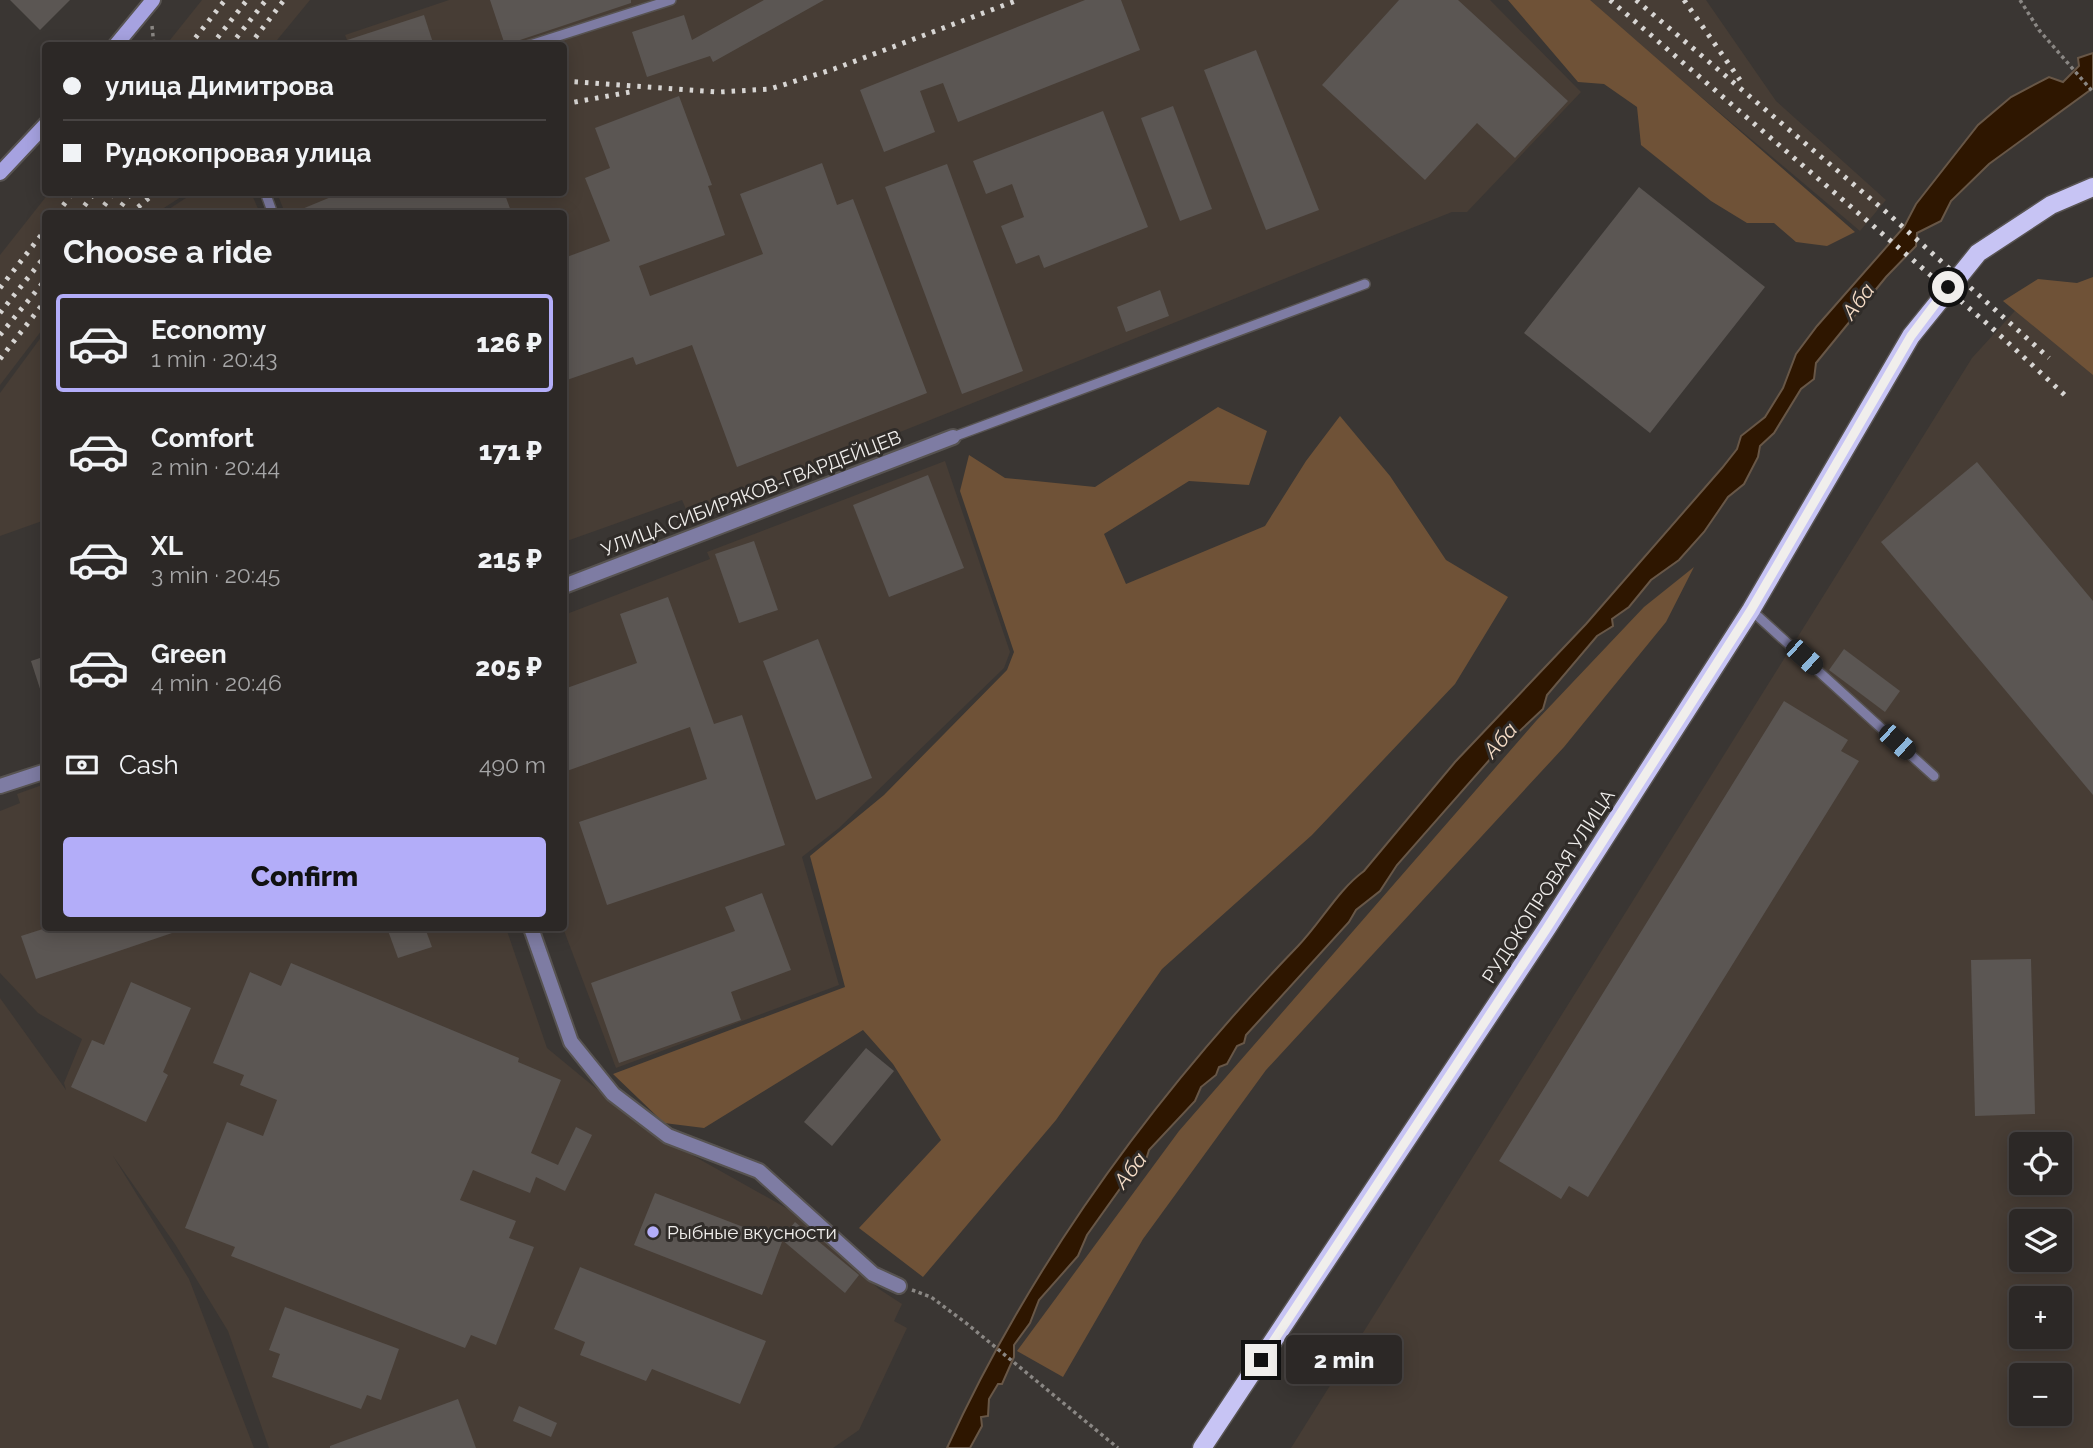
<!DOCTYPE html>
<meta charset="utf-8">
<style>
:root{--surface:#2c2826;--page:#34302e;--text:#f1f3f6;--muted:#a6a6a7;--line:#484443;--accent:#b3adf9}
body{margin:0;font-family:Raleway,sans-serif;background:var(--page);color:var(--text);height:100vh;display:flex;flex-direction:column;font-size:26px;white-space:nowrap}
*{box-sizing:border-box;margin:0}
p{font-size:23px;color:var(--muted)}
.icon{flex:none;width:38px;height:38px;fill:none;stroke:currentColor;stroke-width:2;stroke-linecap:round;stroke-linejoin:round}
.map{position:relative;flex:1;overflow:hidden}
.details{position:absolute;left:42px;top:210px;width:525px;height:721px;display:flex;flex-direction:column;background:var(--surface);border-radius:7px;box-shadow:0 4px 18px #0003,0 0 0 2px var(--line)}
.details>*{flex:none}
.top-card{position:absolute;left:42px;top:42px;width:525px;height:154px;border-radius:7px;box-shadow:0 4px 18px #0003,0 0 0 2px var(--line);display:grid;align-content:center;height:154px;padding:0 21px;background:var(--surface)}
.controls{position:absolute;left:2009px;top:1132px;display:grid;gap:14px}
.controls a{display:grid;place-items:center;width:63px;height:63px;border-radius:7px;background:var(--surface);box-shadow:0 4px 18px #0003,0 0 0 2px var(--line);font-size:35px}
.end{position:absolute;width:32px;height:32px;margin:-16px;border:9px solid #f0eeec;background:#111;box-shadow:0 0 0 4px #111}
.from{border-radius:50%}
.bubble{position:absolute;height:49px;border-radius:7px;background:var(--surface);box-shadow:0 4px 18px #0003,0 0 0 2px var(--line);font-size:23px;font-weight:800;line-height:49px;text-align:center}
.car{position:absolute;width:21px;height:42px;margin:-21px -10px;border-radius:9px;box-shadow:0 0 5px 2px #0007;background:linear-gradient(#222 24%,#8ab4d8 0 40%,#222 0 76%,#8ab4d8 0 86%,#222 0)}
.top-card b{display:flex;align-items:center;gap:24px;height:66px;font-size:26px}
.top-card b+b{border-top:2px solid var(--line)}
.top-card i{width:18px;height:18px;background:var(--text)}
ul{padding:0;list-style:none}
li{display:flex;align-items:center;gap:21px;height:98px;margin:0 14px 10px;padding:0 7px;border:4px solid transparent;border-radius:7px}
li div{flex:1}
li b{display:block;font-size:26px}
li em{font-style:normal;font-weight:800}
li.selected{border-color:var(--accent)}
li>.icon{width:63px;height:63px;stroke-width:1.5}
h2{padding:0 21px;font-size:32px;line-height:84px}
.pay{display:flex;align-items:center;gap:18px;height:77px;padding:0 21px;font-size:26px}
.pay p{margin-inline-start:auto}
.button{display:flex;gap:14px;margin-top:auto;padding:14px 21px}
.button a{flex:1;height:80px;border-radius:7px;background:var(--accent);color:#111;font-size:28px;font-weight:800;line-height:80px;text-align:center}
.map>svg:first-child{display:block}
</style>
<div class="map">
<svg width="2093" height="1448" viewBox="0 0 2093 1448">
<rect width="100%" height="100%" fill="#3a3633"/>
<g fill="#473d35" fill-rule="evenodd">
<path d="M202,0H310L273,45H166Z"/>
<path d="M449,0H1490L1581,92L1467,212H1452L689,516L682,500L564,542V214L285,213L277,193L564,192V46L349,45L345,35Z"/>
<path d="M1586,0H1706L1776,101L1886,200L1860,231Z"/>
<path d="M195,192L251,193L260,213H163Z"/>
<path d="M49,193H187L156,213L46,214L45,326L0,385V255Z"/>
<path d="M2093,293V1448H1291L1972,358L2023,302ZM2021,1144H2060V1183H2021ZM2021,1222H2060V1260H2021ZM2021,1298H2060V1337H2021ZM2021,1376H2060V1414H2021Z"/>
<path d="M45,332V520L0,536V393Z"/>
<path d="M945,461L1010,652L1004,668L839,828L802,857L839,985L616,1068L563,928L564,615L710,559L707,552Z"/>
<path d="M45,784L46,928H506L547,1048L644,1128L797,1214L879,1289L902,1304L894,1321L907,1328L859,1430L833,1448H269L228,1331L175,1244L113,1156L189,1279L254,1448H0V998L66,1090L64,1083L82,1039L38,1013L0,973V811L20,803L17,794Z"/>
</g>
<g fill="#6f5237">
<path d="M1508,0H1590L1855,232L1827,246L1796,242L1774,223H1747L1711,201L1641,145L1637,107L1604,84L1578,82Z"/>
<path d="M2093,277V375L2003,301L2038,279L2077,283Z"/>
<path d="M1218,407L1267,431L1249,485L1189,481L1104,534L1126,584L1265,526L1306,461L1340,416L1390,476L1446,560L1508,597L1455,684L1312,835L1162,969L1056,1120L923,1277L859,1228L941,1140L893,1064L863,1030L704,1128L664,1123L613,1074L845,987L810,856L884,795L1007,670L1014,652L960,491L969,455L1005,478L1095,487Z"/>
<path d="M1694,567L1666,622L1564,747L1266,1070L1143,1239L1063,1377L1017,1351L1179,1131L1536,721L1644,607Z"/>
</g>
<path fill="#2e1600" stroke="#685747" stroke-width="2" d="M2093,53V88L1989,164L1951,201L1941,221L1917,233L1916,246L1886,277L1816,363L1814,379L1801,389L1774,433L1760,446L1758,457L1744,484L1728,497L1704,532L1679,560L1651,580L1629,607L1612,619L1613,626L1597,636L1547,695L1543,709L1492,757L1397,865L1380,891L1356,910L1349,922L1246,1035L1244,1043L1237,1046L1227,1064L1219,1067L1216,1075L1201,1087L1195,1101L1149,1150L1145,1163L1122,1186L1087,1235L1078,1256L1039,1300L1030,1323L1014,1345V1357L1002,1384H998L989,1399L988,1416L981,1417L982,1426L970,1448H947C1032,1262 1155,1094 1298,946C1322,921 1337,891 1364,871L1455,762L1586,624L1722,468L1737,449L1741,436L1765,417L1783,388L1796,354L1817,326L1904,227L1916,204L1978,125L2011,97L2049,77L2063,82L2079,66L2078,58Z"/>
<g fill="#5b5653">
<path d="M10,0H70L40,30Z"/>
<path d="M490,0H631V3L505,45Z"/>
<path d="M764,0H824L713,62L710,56L647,77L632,32L684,15L692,40Z"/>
<path d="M1085,0H1121L1140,50L958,122L943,83L920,91L935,132L884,152L860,90Z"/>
<path d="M1399,0H1458L1568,101L1515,158L1477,123L1425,180L1322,85Z"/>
<path d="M424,15L434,46H339L338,43Z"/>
<path d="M1256,50L1319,210L1266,230L1204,70Z"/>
<path d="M679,96L712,185L708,186L725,235L639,266L650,296L763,254L740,194L822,163L837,205L853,199L927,393L737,467L692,345L636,365L633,357L564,381V258L610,241L585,178L610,168L595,128Z"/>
<path d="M1173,106L1212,209L1180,221L1141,118Z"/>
<path d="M1103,111L1148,227L1044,268L1039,255L1016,264L1001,226L1024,217L1012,184L986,194L973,161Z"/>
<path d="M947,164L1023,371L962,394L885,187Z"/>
<path d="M1639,187L1765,287L1650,433L1524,333Z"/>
<path d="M343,192H504L512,214H290Z"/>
<path d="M1160,290L1169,316L1126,332L1117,307Z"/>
<path d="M1977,462L2093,601V795L1881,542Z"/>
<path d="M928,475L964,568L889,597L853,505Z"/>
<path d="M754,541L778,610L739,623L715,554Z"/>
<path d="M668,597L714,724L742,715L785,845L607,905L579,822L707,779L690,727L564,772V689L637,663L620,614Z"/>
<path d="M818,639L872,778L816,800L763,661Z"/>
<path d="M1844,649L1900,691L1885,712L1829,670Z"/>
<path d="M46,656V697L43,698L31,661Z"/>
<path d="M1784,701L1848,740L1841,751L1859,761L1588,1197L1569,1186L1561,1199L1499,1161Z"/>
<path d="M762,893L791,970L731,992L741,1020L619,1063L591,983L735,931L725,907Z"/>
<path d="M46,928H180L181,930L36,979L21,936Z"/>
<path d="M387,928H425L432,947L398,958Z"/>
<path d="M2031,959L2035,1114L1975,1116L1971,960Z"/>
<path d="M291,963L519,1058L518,1062L561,1080L531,1153L558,1165L576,1127L592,1135L565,1191L536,1177L530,1193L473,1170L460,1200L516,1221L509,1238L534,1247L496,1345L471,1335L465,1348L231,1256L235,1247L185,1228L227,1122L263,1136L277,1100L240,1085L244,1075L213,1063L250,972L281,986Z"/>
<path d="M131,982L191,1008L163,1072L168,1075L146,1122L71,1087L92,1040L104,1045Z"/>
<path d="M866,1048L894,1071L832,1146L804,1122Z"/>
<path d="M655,1193L782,1242L762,1295L634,1245Z"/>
<path d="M795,1222L859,1275L845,1293L781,1239Z"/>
<path d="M580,1267L766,1341L740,1404L652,1369L646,1381L580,1355L585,1342L554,1329Z"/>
<path d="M285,1307L399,1349L381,1400L367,1395L361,1409L272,1377L280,1354L269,1350Z"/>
<path d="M458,1399L476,1448H330V1446Z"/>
<path d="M519,1406L557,1423L551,1437L513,1421Z"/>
</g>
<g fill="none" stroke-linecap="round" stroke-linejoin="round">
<defs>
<g id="lane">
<path d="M527,46L671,0"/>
<path d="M265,192L273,214"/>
<path d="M953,437L1365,284"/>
<path d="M1751,610L1934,776"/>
</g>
<g id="street">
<path d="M564,586L953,437"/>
<path d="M0,786L46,771"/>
<path d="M531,928L571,1042L613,1094L668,1136L759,1171L873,1274L899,1286"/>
</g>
<g id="secondary">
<path d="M115,46L153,0"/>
<path d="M0,173L46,124"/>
</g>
<path id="primary" d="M1202,1448L1547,928L1751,610L1911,336L1978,253L2051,205L2093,187"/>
</defs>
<use href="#lane" stroke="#575351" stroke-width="12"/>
<use href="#street" stroke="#575351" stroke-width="18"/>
<use href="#secondary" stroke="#575351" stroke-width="18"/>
<use href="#primary" stroke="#575351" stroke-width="21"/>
<g stroke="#8a8784" stroke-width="3.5" stroke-dasharray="3.5 3.5" stroke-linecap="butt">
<path d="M2020,0L2039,30L2093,92"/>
<path d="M152,26L154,46"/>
<path d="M912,1290L931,1297L966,1323L1118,1448"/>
</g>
<use href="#lane" stroke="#7e7ca3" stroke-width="9"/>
<use href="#street" stroke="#7e7ca3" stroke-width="14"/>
<use href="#secondary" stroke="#a6a2e0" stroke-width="14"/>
<use href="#primary" stroke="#c7c4f4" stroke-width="18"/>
<g stroke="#d7d5d3" stroke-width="5" stroke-dasharray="3.5 7" stroke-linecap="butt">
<path d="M1610,0L1991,327L2068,398"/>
<path d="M1636,0L1885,211L2049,358"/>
<path d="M1684,0L1740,80"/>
<path d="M189,46L225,0"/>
<path d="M211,46L247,0"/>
<path d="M230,46L266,0"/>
<path d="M249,46L284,0"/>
<path d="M564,81L719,92L770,89L834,69L1018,0"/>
<path d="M564,104L630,92"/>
<path d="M293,195L300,192"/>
<path d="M57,214L73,192"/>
<path d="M78,214L95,192"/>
<path d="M98,214L114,192"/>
<path d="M115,214L132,192"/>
<path d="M130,214L156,192"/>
<path d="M0,288L46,229"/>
<path d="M0,313L46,255"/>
<path d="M0,335L46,279"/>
<path d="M0,359L46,300"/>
</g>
</g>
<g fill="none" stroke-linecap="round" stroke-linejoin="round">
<path stroke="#f0eeec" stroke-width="9" d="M1261,1360L1547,928L1751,610L1911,336L1948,287"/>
</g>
<circle fill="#b3adf9" stroke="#302c29" stroke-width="2.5" cx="653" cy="1232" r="7"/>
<g text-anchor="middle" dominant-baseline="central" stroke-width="6" stroke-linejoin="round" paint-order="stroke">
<g font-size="19" fill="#f0eeec" stroke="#302c29">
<text transform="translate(751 493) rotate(-21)">УЛИЦА СИБИРЯКОВ-ГВАРДЕЙЦЕВ</text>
<text transform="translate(1548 886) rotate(-57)">РУДОКОПРОВАЯ УЛИЦА</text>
</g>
<g font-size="19" fill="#f0eeec" stroke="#302c29" text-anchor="start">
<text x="667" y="1232">Рыбные вкусности</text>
</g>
<g font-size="21" font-style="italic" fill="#f6ddc7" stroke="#302c29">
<text transform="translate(1858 301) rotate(-53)">Аба</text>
<text transform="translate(1500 740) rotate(-49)">Аба</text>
<text transform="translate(1130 1170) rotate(-52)">Аба</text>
</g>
</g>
</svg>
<div class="controls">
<a><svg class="icon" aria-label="locate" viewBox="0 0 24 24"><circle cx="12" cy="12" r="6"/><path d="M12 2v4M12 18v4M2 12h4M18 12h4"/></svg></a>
<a><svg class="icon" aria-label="layers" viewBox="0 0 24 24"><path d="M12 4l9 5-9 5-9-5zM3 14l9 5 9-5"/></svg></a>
<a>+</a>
<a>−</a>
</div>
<i class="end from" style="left:1948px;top:287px"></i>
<i class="end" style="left:1261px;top:1360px"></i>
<div class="bubble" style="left:1286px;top:1335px;width:116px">2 min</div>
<i class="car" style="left:1804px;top:657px;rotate:132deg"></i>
<i class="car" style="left:1897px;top:742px;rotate:132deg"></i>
<div class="top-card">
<b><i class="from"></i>улица Димитрова</b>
<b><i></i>Рудокопровая улица</b>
</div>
<section class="details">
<h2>Choose a ride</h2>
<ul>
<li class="selected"><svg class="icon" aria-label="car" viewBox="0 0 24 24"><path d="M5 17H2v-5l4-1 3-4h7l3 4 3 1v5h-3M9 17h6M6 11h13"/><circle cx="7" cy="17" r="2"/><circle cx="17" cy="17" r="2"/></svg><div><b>Economy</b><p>1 min · 20:43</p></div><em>126 ₽</em></li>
<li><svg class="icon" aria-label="car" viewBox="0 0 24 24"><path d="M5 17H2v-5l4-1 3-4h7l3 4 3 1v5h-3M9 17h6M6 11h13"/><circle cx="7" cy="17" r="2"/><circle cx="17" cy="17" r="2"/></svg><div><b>Comfort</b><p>2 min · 20:44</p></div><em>171 ₽</em></li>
<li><svg class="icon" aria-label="car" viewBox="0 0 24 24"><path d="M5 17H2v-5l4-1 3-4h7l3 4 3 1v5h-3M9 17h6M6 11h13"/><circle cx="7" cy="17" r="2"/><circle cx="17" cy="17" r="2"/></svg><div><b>XL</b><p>3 min · 20:45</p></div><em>215 ₽</em></li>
<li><svg class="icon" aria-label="car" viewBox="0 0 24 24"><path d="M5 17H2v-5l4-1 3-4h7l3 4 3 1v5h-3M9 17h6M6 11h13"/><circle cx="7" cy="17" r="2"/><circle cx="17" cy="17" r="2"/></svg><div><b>Green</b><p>4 min · 20:46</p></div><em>205 ₽</em></li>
</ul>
<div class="pay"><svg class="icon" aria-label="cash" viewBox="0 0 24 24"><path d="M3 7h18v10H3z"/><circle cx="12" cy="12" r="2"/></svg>Cash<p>490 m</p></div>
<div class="button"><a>Confirm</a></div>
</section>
</div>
